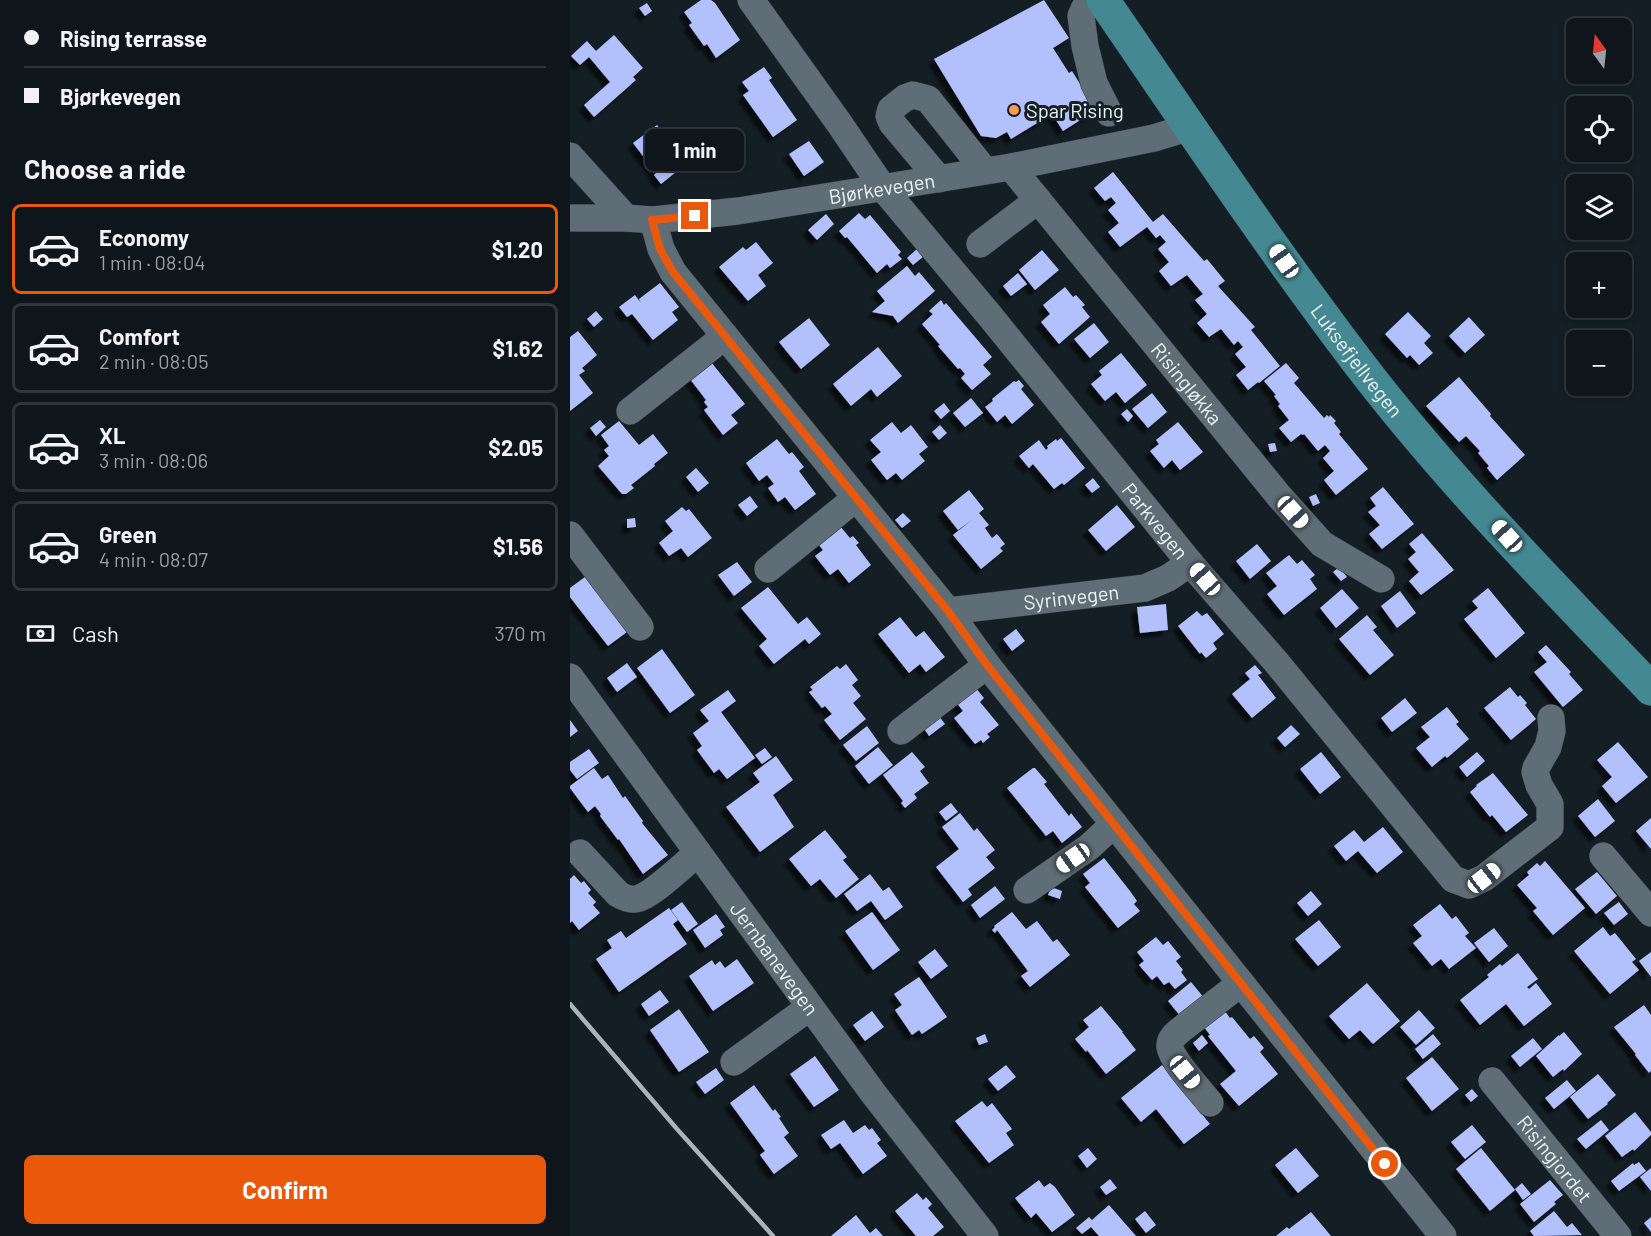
<!DOCTYPE html>
<meta charset="utf-8">
<style>
:root{--surface:#0e161c;--page:#171f25;--text:#f1f3f6;--muted:#9b9fa3;--line:#2e353b;--accent:#ea580c}
body{margin:0;font-family:Barlow,sans-serif;background:var(--page);color:var(--text);height:100vh;display:flex;flex-direction:column;font-size:22px;white-space:nowrap}
*{box-sizing:border-box;margin:0}
p{font-size:20px;color:var(--muted)}
.icon{flex:none;width:33px;height:33px;fill:none;stroke:currentColor;stroke-width:2;stroke-linecap:round;stroke-linejoin:round}
.map{position:relative;flex:1;overflow:hidden}
.panel{display:flex;flex-direction:column;background:var(--surface);width:570px}
.panel>*{flex:none}
.banner{display:grid;align-content:center;height:132px;padding:0 24px;background:var(--surface)}
.needle{width:39px;rotate:345deg}
.tools{position:absolute;left:996px;top:18px;display:grid;gap:12px}
.tools a{display:grid;place-items:center;width:66px;height:66px;border-radius:9px;background:var(--surface);box-shadow:0 3px 9px #0003,0 0 0 2px var(--line);font-size:30px}
.end{position:absolute;width:27px;height:27px;margin:-14px;border:8px solid #ea580c;background:#fff;box-shadow:0 0 0 3px #fff}
.from{border-radius:50%}
.bubble{position:absolute;height:42px;border-radius:9px;background:var(--surface);box-shadow:0 3px 9px #0003,0 0 0 2px var(--line);font-size:20px;font-weight:700;line-height:42px;text-align:center}
.car{position:absolute;width:18px;height:36px;margin:-18px -9px;border-radius:8px;box-shadow:0 0 4px 2px #0007;background:linear-gradient(#fff 24%,#345 0 40%,#fff 0 76%,#345 0 86%,#fff 0)}
.banner b{display:flex;align-items:center;gap:21px;height:57px;font-size:22px}
.banner b+b{border-top:2px solid var(--line)}
.banner i{width:15px;height:15px;background:var(--text)}
ul{padding:0;list-style:none}
li{display:flex;align-items:center;gap:18px;height:90px;margin:0 12px 9px;padding:0 12px;border:3px solid var(--line);border-radius:9px}
li div{flex:1}
li b{display:block;font-size:22px}
li em{font-style:normal;font-weight:700}
li.on{border-color:var(--accent)}
li>.icon{width:54px;height:54px;stroke-width:1.5}
h2{padding:0 24px;font-size:27px;line-height:72px}
.pay{display:flex;align-items:center;gap:15px;height:66px;padding:0 24px;font-size:22px}
.pay p{margin-inline-start:auto}
.cta{display:flex;gap:12px;margin-top:auto;padding:12px 24px}
.cta a{flex:1;height:69px;border-radius:9px;background:var(--accent);color:#fff;font-size:24px;font-weight:700;line-height:69px;text-align:center}
main{display:flex;flex:1;min-height:0}
.map>svg:first-child{display:block}
</style>
<main>
<section class="panel">
<div class="banner">
<b><i class="from"></i>Rising terrasse</b>
<b><i></i>Bjørkevegen</b>
</div>
<h2>Choose a ride</h2>
<ul>
<li class="on"><svg class="icon" aria-label="car" viewBox="0 0 24 24"><path d="M5 17H2v-5l4-1 3-4h7l3 4 3 1v5h-3M9 17h6M6 11h13"/><circle cx="7" cy="17" r="2"/><circle cx="17" cy="17" r="2"/></svg><div><b>Economy</b><p>1 min · 08:04</p></div><em>$1.20</em></li>
<li><svg class="icon" aria-label="car" viewBox="0 0 24 24"><path d="M5 17H2v-5l4-1 3-4h7l3 4 3 1v5h-3M9 17h6M6 11h13"/><circle cx="7" cy="17" r="2"/><circle cx="17" cy="17" r="2"/></svg><div><b>Comfort</b><p>2 min · 08:05</p></div><em>$1.62</em></li>
<li><svg class="icon" aria-label="car" viewBox="0 0 24 24"><path d="M5 17H2v-5l4-1 3-4h7l3 4 3 1v5h-3M9 17h6M6 11h13"/><circle cx="7" cy="17" r="2"/><circle cx="17" cy="17" r="2"/></svg><div><b>XL</b><p>3 min · 08:06</p></div><em>$2.05</em></li>
<li><svg class="icon" aria-label="car" viewBox="0 0 24 24"><path d="M5 17H2v-5l4-1 3-4h7l3 4 3 1v5h-3M9 17h6M6 11h13"/><circle cx="7" cy="17" r="2"/><circle cx="17" cy="17" r="2"/></svg><div><b>Green</b><p>4 min · 08:07</p></div><em>$1.56</em></li>
</ul>
<div class="pay"><svg class="icon" aria-label="cash" viewBox="0 0 24 24"><path d="M3 7h18v10H3z"/><circle cx="12" cy="12" r="2"/></svg>Cash<p>370 m</p></div>
<div class="cta"><a>Confirm</a></div>
</section>
<div class="map">
<svg width="1081" height="1236" viewBox="0 0 1081 1236">
<defs>
<filter id="shadow"><feDropShadow dx="-5.5" dy="5.5" stdDeviation="1.5" flood-color="#0009"/></filter>
</defs>
<rect width="100%" height="100%" fill="#131e25"/>
<g fill="#b2c1fc" filter="url(#shadow)">
<path d="M131,0H141L145,3L170,40L146,58L137,44L134,46L119,25L122,23L114,12Z"/>
<path d="M474,0L499,38L483,48L499,73L502,71L525,108L521,110L523,112L493,131L482,114L441,139L437,132L426,138L411,136L364,59Z"/>
<path d="M77,3L82,11L75,16L69,8Z"/>
<path d="M44,35L73,68L63,77L66,80L24,117L14,105L40,82L19,57L10,65L1,56L17,41L26,51Z"/>
<path d="M194,67L202,78L199,80L227,120L203,137L173,95L179,91L172,82Z"/>
<path d="M87,125L98,139L101,136L107,144L104,147L112,157L101,165L106,172L91,184L84,175L86,173L63,143Z"/>
<path d="M239,141L254,162L234,176L219,154Z"/>
<path d="M543,172L583,222L593,214L634,261L637,259L655,281L648,286L685,327L681,330L710,366L689,383L688,382L678,390L666,375L676,367L665,354L673,347L668,341L664,345L651,329L639,337L627,323L637,314L625,300L633,294L617,275L601,286L589,271L599,262L588,249L596,242L590,235L586,238L577,227L550,247L538,232L549,223L538,210L546,203L541,197L535,201L524,188Z"/>
<path d="M289,213L295,219L300,215L331,252L328,255L332,259L320,268L317,264L307,273L277,237L275,238L269,231Z"/>
<path d="M256,214L264,224L247,240L238,230Z"/>
<path d="M186,242L203,263L188,275L196,286L178,301L149,267L173,247L176,250Z"/>
<path d="M347,249L353,257L343,265L337,258Z"/>
<path d="M472,250L489,270L465,290L449,270Z"/>
<path d="M337,266L345,276L349,272L365,291L328,323L323,316L302,312L315,301L307,291Z"/>
<path d="M448,273L457,284L441,296L433,286Z"/>
<path d="M90,283L109,307L102,312L108,320L83,340L62,314L57,317L49,307L65,295L71,303L69,299Z"/>
<path d="M495,287L503,297L506,295L515,305L512,307L520,317L489,344L471,322L480,314L473,305Z"/>
<path d="M371,300L374,305L376,303L422,357L413,365L421,374L402,390L391,378L395,374L390,368L388,369L368,346L370,345L352,324L363,314L359,311Z"/>
<path d="M26,311L33,319L24,327L17,319Z"/>
<path d="M838,312L861,336L854,343L863,353L849,365L840,355L837,358L815,334Z"/>
<path d="M899,317L915,335L895,353L879,336Z"/>
<path d="M239,318L260,345L231,369L209,342Z"/>
<path d="M524,323L539,342L520,358L504,339Z"/>
<path d="M8,331L27,355L12,368L15,371L9,375L23,393L0,411V337Z"/>
<path d="M308,347L332,376L307,397L301,389L281,406L263,384Z"/>
<path d="M551,353L577,385L555,403L546,392L535,401L521,384L532,375L529,371Z"/>
<path d="M141,362L175,404L161,415L168,423L153,435L134,410L138,407L134,402L136,400L120,379Z"/>
<path d="M716,363L729,378L724,383L754,418L757,415L759,417L760,415L766,421L764,423L771,432L769,434L798,469L766,495L754,480L764,471L753,458L760,451L755,445L748,451L734,434L733,435L731,434L721,442L709,428L719,420L708,406L710,404L704,396L706,395L694,381Z"/>
<path d="M889,377L921,414L920,416L955,455L927,480L917,468L919,466L908,453L910,451L896,436L889,442L856,406Z"/>
<path d="M449,380L454,386L451,389L464,405L442,424L435,415L427,422L415,407L423,401L422,399L444,381L446,382Z"/>
<path d="M582,393L597,412L578,428L562,409Z"/>
<path d="M401,398L413,413L395,427L383,413Z"/>
<path d="M374,403L380,411L371,419L364,411Z"/>
<path d="M557,409L563,416L558,422L551,414Z"/>
<path d="M30,420L36,427L26,436L20,428Z"/>
<path d="M49,421L69,445L83,434L98,453L84,464L85,466L61,485L64,488L56,494H52L28,466L39,456L34,450L39,446L31,435Z"/>
<path d="M322,422L331,433L341,425L358,447L349,454L355,461L332,480L326,473L317,480L301,460L311,452L300,440Z"/>
<path d="M608,422L633,452L610,470L602,460L594,468L580,451L589,444L586,440Z"/>
<path d="M370,425L377,433L369,440L362,432Z"/>
<path d="M491,438L515,468L494,485L492,483L484,489L463,464L459,468L449,456L469,440L476,450L478,448L477,446L486,439L487,441Z"/>
<path d="M207,439L219,454L222,452L234,467L229,471L246,494L225,510L215,497L208,502L198,488L204,484L197,475L189,481L176,463Z"/>
<path d="M705,443L707,451L700,452L698,444Z"/>
<path d="M126,468L139,483L128,492L116,477Z"/>
<path d="M523,478L530,487L522,493L515,485Z"/>
<path d="M813,487L844,524L812,549L799,534L810,525L798,512L806,506L800,498Z"/>
<path d="M399,490L414,509L409,513L419,525L415,528L422,538L427,534L435,544L430,548L433,551L411,569L383,535L403,519L388,530L373,511Z"/>
<path d="M746,494L750,503L743,506L739,497Z"/>
<path d="M180,496L188,507L177,516L168,505Z"/>
<path d="M547,505L565,527L536,551L518,530Z"/>
<path d="M112,507L116,511L119,509L142,538L118,557L111,548L99,556L89,543L103,531L95,521Z"/>
<path d="M333,513L341,521L332,528L325,520Z"/>
<path d="M65,518L66,527L57,528V519Z"/>
<path d="M270,526L280,538L283,536L289,543L286,545L301,565L279,583L268,569L260,575L245,556L253,550L248,544Z"/>
<path d="M852,533L884,570L851,595L839,581L849,572L838,559L846,552L839,544Z"/>
<path d="M687,544L701,561L680,579L666,561Z"/>
<path d="M719,555L727,564L732,560L745,575L740,579L747,589L714,615L697,594L707,586L696,573Z"/>
<path d="M167,562L182,582L164,596L148,575Z"/>
<path d="M769,567L777,577L771,581L763,572Z"/>
<path d="M19,574L61,629L38,646L0,597V588Z"/>
<path d="M198,587L228,624L237,617L251,634L239,644L235,639L204,664L189,646L197,639L171,608Z"/>
<path d="M918,588L955,633L926,658L894,619L908,608L902,601Z"/>
<path d="M772,589L789,608L766,628L750,608Z"/>
<path d="M830,591L846,613L827,628L811,606Z"/>
<path d="M596,604L598,630L570,633L567,607Z"/>
<path d="M627,611L632,616L637,613L654,634L643,643L647,649L636,658L631,652L630,654L608,626Z"/>
<path d="M797,615L807,627L803,630L824,655L800,675L769,639Z"/>
<path d="M330,617L346,637L354,631L375,657L356,672L350,664L339,673L308,634Z"/>
<path d="M446,629L455,641L442,651L433,639Z"/>
<path d="M976,645L1001,672L999,674L1013,690L993,707L964,672L977,662L968,652Z"/>
<path d="M92,649L125,695L100,713L67,668Z"/>
<path d="M57,663L67,677L47,692L37,678Z"/>
<path d="M276,664L288,680L282,685L291,696L283,703L296,719L270,740L254,720L262,714L255,706L252,708L239,692L243,690L240,687L267,666L270,669Z"/>
<path d="M685,665L692,673L688,675L706,698L682,718L662,694L680,679L675,673Z"/>
<path d="M405,687L414,698L410,702L429,725L417,734L420,737L413,743L411,740L405,744L384,718L393,711L386,702Z"/>
<path d="M940,687L948,697L950,695L957,703L955,705L966,719L941,740L914,708Z"/>
<path d="M158,690L166,701L151,712L185,758L157,779L149,769L144,773L127,750L132,746L123,733L139,721L130,710Z"/>
<path d="M835,698L847,713L822,732L811,718Z"/>
<path d="M877,707L889,722L886,724L899,739L877,758L875,756L862,767L846,748L860,737L851,727Z"/>
<path d="M368,715L375,724L359,736L353,727Z"/>
<path d="M0,720L8,731L0,737Z"/>
<path d="M721,725L730,734L715,747L707,738Z"/>
<path d="M297,726L309,743L286,761L273,745Z"/>
<path d="M1048,742L1078,777L1046,803L1032,786L1042,777L1027,760Z"/>
<path d="M308,747L323,765L299,784L285,766Z"/>
<path d="M195,748L202,757L192,764L185,755Z"/>
<path d="M19,749L29,763L7,779L0,770V762Z"/>
<path d="M342,752L355,767L350,771L359,783L344,794L347,798L335,808L331,803L333,801L313,775Z"/>
<path d="M751,752L771,777L750,794L730,769Z"/>
<path d="M907,752L915,761L897,777L889,767Z"/>
<path d="M206,756L223,780L203,795L224,827L190,852L156,807L190,782L183,773Z"/>
<path d="M24,768L32,779L38,775L53,798L55,796L73,821L72,823L98,855L73,874L49,839L48,840L30,816L31,814L25,806L18,812L0,788V786Z"/>
<path d="M463,768H465L477,782L474,784L499,816L501,813L512,827L492,843L483,831L476,836L437,788Z"/>
<path d="M923,773L958,815L936,832L922,815L920,817L900,792L907,786L906,785Z"/>
<path d="M1028,799L1045,821L1025,837L1008,816Z"/>
<path d="M381,803L388,812L376,821L369,812Z"/>
<path d="M390,813L404,831L407,828L425,850L416,857L425,868L398,889L402,895L393,902L366,867L389,849L372,827Z"/>
<path d="M1081,818V849L1066,831Z"/>
<path d="M813,827L833,852L807,873L788,851L776,861L764,846L784,830L794,842Z"/>
<path d="M255,830L277,857L273,860L289,879L266,898L250,879L241,886L219,859Z"/>
<path d="M534,858L560,891L567,901L564,904L570,911L548,928L515,887L520,883L513,874Z"/>
<path d="M975,861L1015,908L983,935L963,911L967,908L947,885L959,875L957,872L967,863L970,866Z"/>
<path d="M1027,872L1047,896L1026,914L1005,889Z"/>
<path d="M300,874L313,891L319,887L333,907L315,920L301,901L287,911L274,894Z"/>
<path d="M4,875L11,883L14,881L21,890L18,893L26,902L23,905L30,913L9,930L2,921L0,923V879Z"/>
<path d="M425,886L435,899L410,918L401,905Z"/>
<path d="M481,887L492,891L490,899L478,895Z"/>
<path d="M741,891L752,904L738,916L727,903Z"/>
<path d="M112,902L128,924L117,932L101,910Z"/>
<path d="M1049,902L1058,914L1044,925L1034,913Z"/>
<path d="M870,904L882,919L886,916L899,933L895,936L906,948L879,969L871,959L862,966L843,943L852,936L843,925Z"/>
<path d="M99,908L108,920L103,924L117,944L49,992L26,959L42,948L37,940L51,931L56,938Z"/>
<path d="M302,912L330,950L303,970L275,931Z"/>
<path d="M442,912L456,929L467,921L483,942L487,939L500,955L460,987L451,976L458,971L427,930L425,933L422,930L425,927L424,926Z"/>
<path d="M146,914L155,927L150,930L153,935L135,948L123,930Z"/>
<path d="M749,920L771,947L748,966L725,939Z"/>
<path d="M1033,927L1040,936L1045,933L1066,959L1062,962L1069,970L1040,994L1004,951Z"/>
<path d="M924,928L938,946L919,962L904,943Z"/>
<path d="M586,937L593,945L598,941L611,957L606,961L613,970L611,972L617,980L605,989L599,982L594,985L587,976L582,980L569,965L574,961L567,952Z"/>
<path d="M365,949L378,966L361,979L348,962Z"/>
<path d="M1081,952V977L1069,961Z"/>
<path d="M948,953L968,979L957,987L959,989L966,983L982,1004L954,1026L936,1004L910,1025L890,1000L919,977L917,975L930,964L932,966Z"/>
<path d="M167,959L184,983L143,1011L119,976L142,960L145,965L150,961L155,968Z"/>
<path d="M349,977L377,1017L352,1034L349,1030L342,1035L325,1010L332,1005L324,994Z"/>
<path d="M621,982L635,999L612,1018L598,1001Z"/>
<path d="M797,983L830,1021L803,1044L790,1030L779,1039L759,1016Z"/>
<path d="M90,990L99,1002L79,1016L71,1004Z"/>
<path d="M1074,1005L1081,1015V1071L1079,1073L1065,1055L1066,1054L1044,1027Z"/>
<path d="M531,1006L553,1032H552L566,1050L536,1074L517,1050L516,1052L505,1039L519,1027L513,1020Z"/>
<path d="M109,1009L139,1052L109,1072L80,1030Z"/>
<path d="M654,1010L660,1018L662,1017L680,1039L684,1036L694,1048L690,1052L708,1074L669,1106L650,1084L666,1071L638,1036L640,1035L634,1027Z"/>
<path d="M849,1010L865,1028L846,1045L830,1027Z"/>
<path d="M302,1011L314,1027L295,1041L283,1025Z"/>
<path d="M994,1032L1012,1054L994,1071L993,1069L983,1077L966,1056L989,1035V1036Z"/>
<path d="M415,1034L418,1042L409,1045L406,1038Z"/>
<path d="M863,1034L871,1044L853,1059L845,1049Z"/>
<path d="M632,1035L638,1043L629,1051L623,1043Z"/>
<path d="M963,1038L972,1049L950,1067L941,1056Z"/>
<path d="M245,1056L269,1090L244,1107L220,1074Z"/>
<path d="M862,1057L889,1089L862,1111L836,1078Z"/>
<path d="M436,1065L446,1077L428,1091L418,1079Z"/>
<path d="M592,1065L640,1124L614,1144L586,1109L571,1122L551,1098Z"/>
<path d="M146,1068L154,1080L135,1094L126,1082Z"/>
<path d="M1028,1074L1046,1095L1037,1103L1038,1104L1018,1119L1000,1097Z"/>
<path d="M997,1080L1006,1091L984,1109L975,1098Z"/>
<path d="M184,1085L203,1111L205,1109L211,1117L209,1118L219,1133L214,1137L228,1156L204,1174L190,1155L195,1151L160,1103Z"/>
<path d="M902,1089L908,1096L901,1102L895,1095Z"/>
<path d="M412,1101L417,1107L422,1103L442,1129L436,1133L444,1145L419,1163L385,1121Z"/>
<path d="M1065,1112L1081,1132V1135L1064,1151L1063,1149L1052,1157L1035,1136Z"/>
<path d="M274,1120L283,1133L295,1125L299,1130L302,1128L311,1140L307,1143L317,1156L293,1174L270,1143L261,1149L251,1135Z"/>
<path d="M1031,1120L1039,1130L1016,1149L1007,1139Z"/>
<path d="M902,1125L916,1142L895,1159L881,1142Z"/>
<path d="M518,1148L527,1159L517,1168L508,1156Z"/>
<path d="M726,1148L749,1176L728,1193L705,1165Z"/>
<path d="M911,1148L945,1190L920,1211L886,1169Z"/>
<path d="M1069,1162L1076,1171L1049,1191L1041,1181L1063,1163L1064,1165Z"/>
<path d="M1081,1168V1191L1070,1177Z"/>
<path d="M540,1179L547,1188L536,1195L530,1187Z"/>
<path d="M469,1180L474,1187L480,1183L485,1187L505,1215L482,1232L466,1213L461,1218L445,1198Z"/>
<path d="M980,1180L993,1195L984,1202L986,1204L964,1222L950,1204Z"/>
<path d="M952,1183L961,1194L953,1200L945,1189Z"/>
<path d="M347,1193L353,1200L356,1197L362,1204L358,1208L374,1227L363,1236H346L325,1211Z"/>
<path d="M539,1205L566,1236H529L521,1227L512,1234L506,1228L519,1217L522,1220Z"/>
<path d="M575,1211L586,1225L576,1233L565,1219Z"/>
<path d="M984,1211L997,1227L1002,1223L1012,1235L964,1236L960,1231Z"/>
<path d="M741,1212L761,1236H706L717,1227L719,1229Z"/>
<path d="M286,1215L300,1233L306,1228L313,1236H261Z"/>
<path d="M1081,1217V1232L1074,1223Z"/>
</g>
<g fill="none" stroke-linecap="round" stroke-linejoin="round">
<defs>
<g id="minor">
<path id="s1" d="M181,0L269,123L313,188L420,316L620,563L707,663L883,879L899,885L914,878L980,827V804L969,785L965,772L966,768L978,747L982,731L981,718"/>
<path d="M529,0L514,9L511,16L515,46L524,83L539,113"/>
<path d="M0,156L56,218"/>
<path id="s2" d="M441,167L709,496L752,544L811,579"/>
<path d="M369,179L322,123L319,116L321,109L335,98L343,95L358,99L415,171"/>
<path id="s3" d="M0,218H56L83,220L168,211L441,167L584,138L620,127"/>
<path d="M83,220L91,249L103,272L378,611L417,665L873,1236"/>
<path d="M410,244L468,200"/>
<path d="M60,411L155,336"/>
<path d="M0,535L70,627"/>
<path d="M198,569L286,498"/>
<path id="s4" d="M378,611L575,588L598,578L620,563"/>
<path id="s5" d="M0,677L303,1093L415,1236"/>
<path d="M331,731L417,665"/>
<path d="M10,853L48,894C53,897 59,900 66,899C81,897 115,863 128,853"/>
<path d="M1033,856L1081,913"/>
<path d="M457,890L519,847L544,824"/>
<path d="M164,1062L240,1007"/>
<path id="s6" d="M922,1081L1048,1236"/>
<path d="M640,1103C631,1091 602,1061 600,1047C599,1038 607,1033 613,1028L671,983"/>
</g>
<g id="major">
<path id="s7" d="M533,0C616,121 698,244 787,361C876,478 980,583 1081,689"/>
</g>
</defs>
<use href="#minor" stroke="#30373d" stroke-width="28"/>
<use href="#major" stroke="#30373d" stroke-width="34"/>
<use href="#minor" stroke="#5f6d76" stroke-width="27"/>
<use href="#major" stroke="#448992" stroke-width="33"/>
<path stroke="#aab3b9" stroke-width="4.5" d="M0,1004L107,1129L203,1236"/>
</g>
<g fill="none" stroke-linecap="round" stroke-linejoin="round">
<path stroke="#ea580c" stroke-width="8" d="M125,216L82,220L90,249L103,272L378,611L417,665L815,1164"/>
</g>
<circle fill="#fe9b59" stroke="#131e25" stroke-width="2" cx="444" cy="110" r="6"/>
<g text-anchor="middle" dominant-baseline="central" stroke-width="6" stroke-linejoin="round" paint-order="stroke">
<g font-size="20" fill="#edf5fa" stroke="#131e25" text-anchor="start">
<text x="456" y="110">Spar Rising</text>
</g>
<g font-size="20" fill="#edf5fa" stroke="#131e25">
<text stroke="none"><textPath href="#s3" startOffset="314">Bjørkevegen</textPath></text>
<text stroke="none"><textPath href="#s7" startOffset="441">Luksefjellvegen</textPath></text>
<text stroke="none"><textPath href="#s2" startOffset="279">Risingløkka</textPath></text>
<text stroke="none"><textPath href="#s1" startOffset="660">Parkvegen</textPath></text>
<text stroke="none"><textPath href="#s4" startOffset="124">Syrinvegen</textPath></text>
<text stroke="none"><textPath href="#s5" startOffset="348">Jernbanevegen</textPath></text>
<text stroke="none"><textPath href="#s6" startOffset="100">Risingjordet</textPath></text>
</g>
</g>
</svg>
<div class="tools">
<a><svg class="needle" viewBox="-14 -14 28 28"><path d="M0-13l5 13h-10z" fill="#e53935"/><path d="M0 13l5-13h-10z" fill="#9b9fa3"/></svg></a>
<a><svg class="icon" aria-label="locate" viewBox="0 0 24 24"><circle cx="12" cy="12" r="6"/><path d="M12 2v4M12 18v4M2 12h4M18 12h4"/></svg></a>
<a><svg class="icon" aria-label="layers" viewBox="0 0 24 24"><path d="M12 4l9 5-9 5-9-5zM3 14l9 5 9-5"/></svg></a>
<a>+</a>
<a>−</a>
</div>
<i class="end from" style="left:815px;top:1164px"></i>
<i class="end" style="left:125px;top:216px"></i>
<div class="bubble" style="left:75px;top:129px;width:99px">1 min</div>
<i class="car" style="left:714px;top:261px;rotate:325deg"></i>
<i class="car" style="left:723px;top:512px;rotate:138deg"></i>
<i class="car" style="left:937px;top:536px;rotate:318deg"></i>
<i class="car" style="left:635px;top:579px;rotate:319deg"></i>
<i class="car" style="left:503px;top:858px;rotate:235deg"></i>
<i class="car" style="left:914px;top:878px;rotate:52deg"></i>
<i class="car" style="left:615px;top:1072px;rotate:141deg"></i>
</div>
</main>
